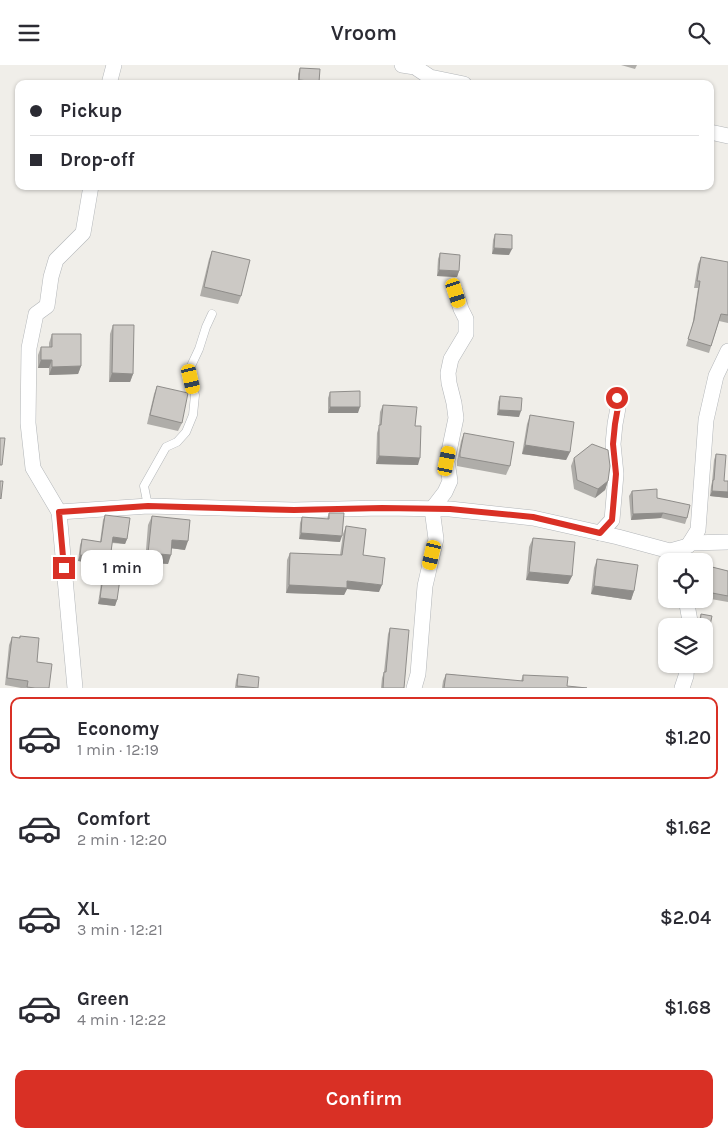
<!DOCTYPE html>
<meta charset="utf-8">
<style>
:root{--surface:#fff;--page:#f7f7f7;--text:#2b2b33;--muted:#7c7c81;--line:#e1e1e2;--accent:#d93025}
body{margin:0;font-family:Karla,sans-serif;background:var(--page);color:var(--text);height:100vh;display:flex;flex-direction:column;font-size:19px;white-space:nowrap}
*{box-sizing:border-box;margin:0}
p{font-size:16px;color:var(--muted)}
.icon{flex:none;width:28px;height:28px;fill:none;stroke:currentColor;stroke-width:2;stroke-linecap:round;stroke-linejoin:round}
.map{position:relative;height:623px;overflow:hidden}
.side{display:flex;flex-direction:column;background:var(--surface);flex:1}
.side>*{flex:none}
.top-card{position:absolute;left:15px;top:15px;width:699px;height:110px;border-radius:10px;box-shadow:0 1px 4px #0004;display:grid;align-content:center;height:110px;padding:0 15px;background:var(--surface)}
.tools{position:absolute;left:658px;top:488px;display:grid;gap:10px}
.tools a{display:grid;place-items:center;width:55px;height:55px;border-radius:10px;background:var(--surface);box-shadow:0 1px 4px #0004;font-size:25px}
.end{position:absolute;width:22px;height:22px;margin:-11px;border:6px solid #d93025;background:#fff;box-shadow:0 0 0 2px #fff}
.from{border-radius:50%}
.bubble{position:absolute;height:35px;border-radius:10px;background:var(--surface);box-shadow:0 1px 4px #0004;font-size:16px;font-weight:600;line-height:35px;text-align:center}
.car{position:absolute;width:15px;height:30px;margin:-15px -8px;border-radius:6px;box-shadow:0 0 4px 1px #0007;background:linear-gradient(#f5c518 24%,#345 0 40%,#f5c518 0 76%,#345 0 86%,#f5c518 0)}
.top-card b{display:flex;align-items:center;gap:18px;height:48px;font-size:19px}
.top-card b+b{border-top:1px solid var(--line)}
.top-card i{width:12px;height:12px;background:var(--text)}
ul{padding:9px 0 0;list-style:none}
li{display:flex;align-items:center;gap:15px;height:82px;margin:0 10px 8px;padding:0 5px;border:2px solid transparent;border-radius:10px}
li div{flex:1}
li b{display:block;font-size:19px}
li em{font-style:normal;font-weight:600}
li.current{border-color:var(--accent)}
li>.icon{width:45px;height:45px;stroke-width:1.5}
.button{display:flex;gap:10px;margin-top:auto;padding:10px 15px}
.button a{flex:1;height:58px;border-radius:10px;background:var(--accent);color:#fff;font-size:20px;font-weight:600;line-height:58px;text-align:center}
header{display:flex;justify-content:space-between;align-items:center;height:65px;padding:0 15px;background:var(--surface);font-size:22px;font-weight:600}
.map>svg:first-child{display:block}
</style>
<header><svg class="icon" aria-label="menu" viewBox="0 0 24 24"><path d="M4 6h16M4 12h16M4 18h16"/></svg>Vroom<svg class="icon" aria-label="search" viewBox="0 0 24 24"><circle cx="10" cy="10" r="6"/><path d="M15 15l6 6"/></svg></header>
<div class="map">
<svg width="728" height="623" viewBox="0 0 728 623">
<rect width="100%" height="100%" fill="#f0eee9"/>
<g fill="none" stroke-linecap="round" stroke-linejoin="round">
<defs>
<path id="service" d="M148,441L144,421L166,382L177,377L186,367L193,350L195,330L191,314V301L199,284L206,262L212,249"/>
<g id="minor">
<path d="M402,0L415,2L430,12L464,19"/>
<path d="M109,19L114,0"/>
<path d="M710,67L728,71"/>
<path d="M59,447L33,403L28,358L29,283L36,249L47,241L51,212L56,195L83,168L91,121"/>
<path d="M600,468L612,455L616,409L613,379L615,359L618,343L617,333"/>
<path d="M690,478L728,477"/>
<path d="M686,534L690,556V561"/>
<path d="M75,623L59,447L148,441L294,445L382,443L450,444L533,453L618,472L670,486L688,481L698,465L706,355L716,311L728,286"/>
<path d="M414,623L418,609L425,521L436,474L432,444L445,427L450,416L447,396L456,353L454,338L449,318L448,308L451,294L466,269V254L461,244L456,228"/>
<path d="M682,623L686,611L687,599"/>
</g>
</defs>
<use href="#service" stroke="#b3b6b9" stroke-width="9"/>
<use href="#minor" stroke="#b3b6b9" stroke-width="16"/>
<use href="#service" stroke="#fff" stroke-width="8"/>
<use href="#minor" stroke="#fff" stroke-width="15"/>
</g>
<g fill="#afada9">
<path d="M621,0H637L635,4Z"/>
<path d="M300,3L319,17L318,19H298V9Z"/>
<path d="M316,121H331L330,125Z"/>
<path d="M495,169L509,190L492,189L493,175Z"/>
<path d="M212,186L241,231L238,239L200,231L209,194Z"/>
<path d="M440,188L459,206L457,212L437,211L438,194Z"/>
<path d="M701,192L728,238V258L719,256L709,288L686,281L692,262L698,223H694L698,199Z"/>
<path d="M113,260L133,309L130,317H109L110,269Z"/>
<path d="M52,269L81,301L78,309L49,310V303H38V290L41,282H49V278Z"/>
<path d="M157,321L182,358L178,366L147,359L154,329Z"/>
<path d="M330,327L358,348H328V333Z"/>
<path d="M500,331L519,352L497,350L498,337Z"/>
<path d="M383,340L415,361L418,400L376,399L377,368L379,362L380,347Z"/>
<path d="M530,350L570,387L566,395L522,389L527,359Z"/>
<path d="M464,368L510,401L506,410L457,401V396L461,376Z"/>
<path d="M716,389L724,416H728V433L710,431L711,421L712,417L714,395Z"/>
<path d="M574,393L608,416L605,425L595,433L574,424L571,401Z"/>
<path d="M632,426L657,433L687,453L685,459L661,453L631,455L629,431Z"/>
<path d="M329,448L340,477L299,474L300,458L302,452L327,454Z"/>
<path d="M105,450L127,474L125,479L112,478L110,494L108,500L78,496L80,480L82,474L100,477L103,455Z"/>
<path d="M152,451L185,485L171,483L168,499L145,497L148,460Z"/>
<path d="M346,461L363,490L379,527L347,524L344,530L286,528L287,495L290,488L340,490L343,469Z"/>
<path d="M533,473L572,511L568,519L526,515L529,482Z"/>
<path d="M597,494L634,526L631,535L591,529L594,503Z"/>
<path d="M712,502L728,506V537L705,533L710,508Z"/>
<path d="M103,512L117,535L115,541L98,539L101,518Z"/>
<path d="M701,549L708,570L706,576L704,575V561H699V555Z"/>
<path d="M390,563L404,623H381L382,613L384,607L388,569Z"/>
<path d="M20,571L37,597L49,623H21L5,620L9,580L12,572L19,573Z"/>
<path d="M238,609L258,623H235L236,615Z"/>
<path d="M446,609L521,616L523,610L567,621L587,623H442L443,616Z"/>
</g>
<g fill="#8f8d8a">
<path d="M299,15L319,17L318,19H298Z"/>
<path d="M494,183L512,184L509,190L492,189Z"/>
<path d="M439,205L459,206L457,212L437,211Z"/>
<path d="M41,295H52L49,303H38Z"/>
<path d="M81,301L78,309L49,310L52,302Z"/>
<path d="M112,308L133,309L130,317H109Z"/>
<path d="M330,342H360L358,348H328Z"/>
<path d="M499,345L521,346L519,352L497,350Z"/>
<path d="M525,380L570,387L566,395L522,389Z"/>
<path d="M379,391L420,393L418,400L376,399Z"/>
<path d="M608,416L605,425L595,433L598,424Z"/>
<path d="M712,426L728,427V433L710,431Z"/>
<path d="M663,448L661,453L631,455L633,449Z"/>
<path d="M301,468L342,471L340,477L299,474Z"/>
<path d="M113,472L127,474L125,479L111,477Z"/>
<path d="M172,475L188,476L185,485L169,483Z"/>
<path d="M148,488L171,490L168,499L145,497Z"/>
<path d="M80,490L110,494L108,500L78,496Z"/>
<path d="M529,507L572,511L568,519L526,515Z"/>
<path d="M347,516L382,520L379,527L347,524L344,530L286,528L289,520Z"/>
<path d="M594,521L634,526L631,535L591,529Z"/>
<path d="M100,533L117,535L115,541L98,539Z"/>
</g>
<g fill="#ccc9c5" stroke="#8f8d8a">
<path d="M300,3L320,4L319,17L299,15Z"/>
<path d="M495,169L512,170V184L494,183Z"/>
<path d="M212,186L250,195L241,231L204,222Z"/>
<path d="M440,188L460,190L459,206L439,205Z"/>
<path d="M701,192L728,197V250L721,249L711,281L688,274L694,255L700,216H697Z"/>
<path d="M113,260H134L133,309L112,308Z"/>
<path d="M52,269H81V301L52,302V295H41V282H52Z"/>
<path d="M157,321L188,328L182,358L150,350Z"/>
<path d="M360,326V342H330V327Z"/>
<path d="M500,331L522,333L521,346L499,345Z"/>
<path d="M383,340L417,342L415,361H421L420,393L379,391V360H381Z"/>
<path d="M530,350L574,357L570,387L525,380Z"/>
<path d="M464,368L514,377L510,401L460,392V388Z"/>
<path d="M0,373H5L2,400H0Z"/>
<path d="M592,379L608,385L610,401L608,416L598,424L577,415L574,393Z"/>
<path d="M716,389L726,390L724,416H728V427L712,426L713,415H714Z"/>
<path d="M0,416H3L1,434L0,433Z"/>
<path d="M657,424V433L690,440L687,453L663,448L633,449L632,426Z"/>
<path d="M329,448H344L342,471L301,468L302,452L329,454Z"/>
<path d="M105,450L130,453L127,474L113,472L110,494L80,490L82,474L101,477Z"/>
<path d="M152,451L190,455L188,476L172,475L171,490L148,488Z"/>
<path d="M346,461L366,464L363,490L385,493L382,520L347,516V523L289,520L290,488L342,490Z"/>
<path d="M533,473L575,477L572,511L529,507Z"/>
<path d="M597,494L638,500L634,526L594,521Z"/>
<path d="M712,502L728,506V531L707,527Z"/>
<path d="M103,512L120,514L117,535L100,533Z"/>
<path d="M701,549L712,551L708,570L704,569V561H699L700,559Z"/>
<path d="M390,563L409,565L404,623H383L384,607H386Z"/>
<path d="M20,571L39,573L37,597L52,599L49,623H35L27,622L28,616L7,613L12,572L20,573Z"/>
<path d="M238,609L259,612L258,623L237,621Z"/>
<path d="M446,609L523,616V610L568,612L567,621L587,623H444Z"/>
</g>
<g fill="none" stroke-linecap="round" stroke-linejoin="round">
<path stroke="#d93025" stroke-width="6" d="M64,503L59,447L148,441L294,445L382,443L450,444L533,452L600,468L612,455L616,409L613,379L615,359L618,342L617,333"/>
</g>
</svg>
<div class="tools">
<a><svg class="icon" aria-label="locate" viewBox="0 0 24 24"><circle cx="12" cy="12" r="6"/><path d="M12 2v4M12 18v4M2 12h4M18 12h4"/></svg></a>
<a><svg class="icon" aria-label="layers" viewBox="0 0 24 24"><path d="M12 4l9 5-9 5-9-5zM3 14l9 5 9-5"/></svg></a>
</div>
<i class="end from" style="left:617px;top:333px"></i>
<i class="end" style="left:64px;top:503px"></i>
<div class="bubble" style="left:81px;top:485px;width:82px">1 min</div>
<i class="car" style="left:456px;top:228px;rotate:162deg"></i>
<i class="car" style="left:191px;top:314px;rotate:167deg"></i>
<i class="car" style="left:447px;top:396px;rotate:11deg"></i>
<i class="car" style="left:432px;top:490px;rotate:193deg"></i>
<div class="top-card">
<b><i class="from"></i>Pickup</b>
<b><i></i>Drop-off</b>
</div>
</div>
<section class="side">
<ul>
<li class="current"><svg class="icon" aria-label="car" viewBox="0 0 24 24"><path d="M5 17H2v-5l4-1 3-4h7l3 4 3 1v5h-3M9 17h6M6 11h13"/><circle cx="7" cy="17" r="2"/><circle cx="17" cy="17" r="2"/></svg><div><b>Economy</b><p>1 min · 12:19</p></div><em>$1.20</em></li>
<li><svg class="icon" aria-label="car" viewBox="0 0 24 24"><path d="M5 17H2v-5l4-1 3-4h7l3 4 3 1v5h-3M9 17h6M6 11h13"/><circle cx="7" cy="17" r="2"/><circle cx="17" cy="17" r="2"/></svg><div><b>Comfort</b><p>2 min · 12:20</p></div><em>$1.62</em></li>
<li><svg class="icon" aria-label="car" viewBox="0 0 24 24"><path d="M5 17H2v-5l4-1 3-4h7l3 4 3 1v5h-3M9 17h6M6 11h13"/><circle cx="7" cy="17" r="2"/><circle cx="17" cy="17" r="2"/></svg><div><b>XL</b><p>3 min · 12:21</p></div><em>$2.04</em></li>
<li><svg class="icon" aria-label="car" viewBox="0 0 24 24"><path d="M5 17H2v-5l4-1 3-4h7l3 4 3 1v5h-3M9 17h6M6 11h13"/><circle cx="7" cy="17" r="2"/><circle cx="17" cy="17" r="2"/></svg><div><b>Green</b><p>4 min · 12:22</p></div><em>$1.68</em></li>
</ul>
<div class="button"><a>Confirm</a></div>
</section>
